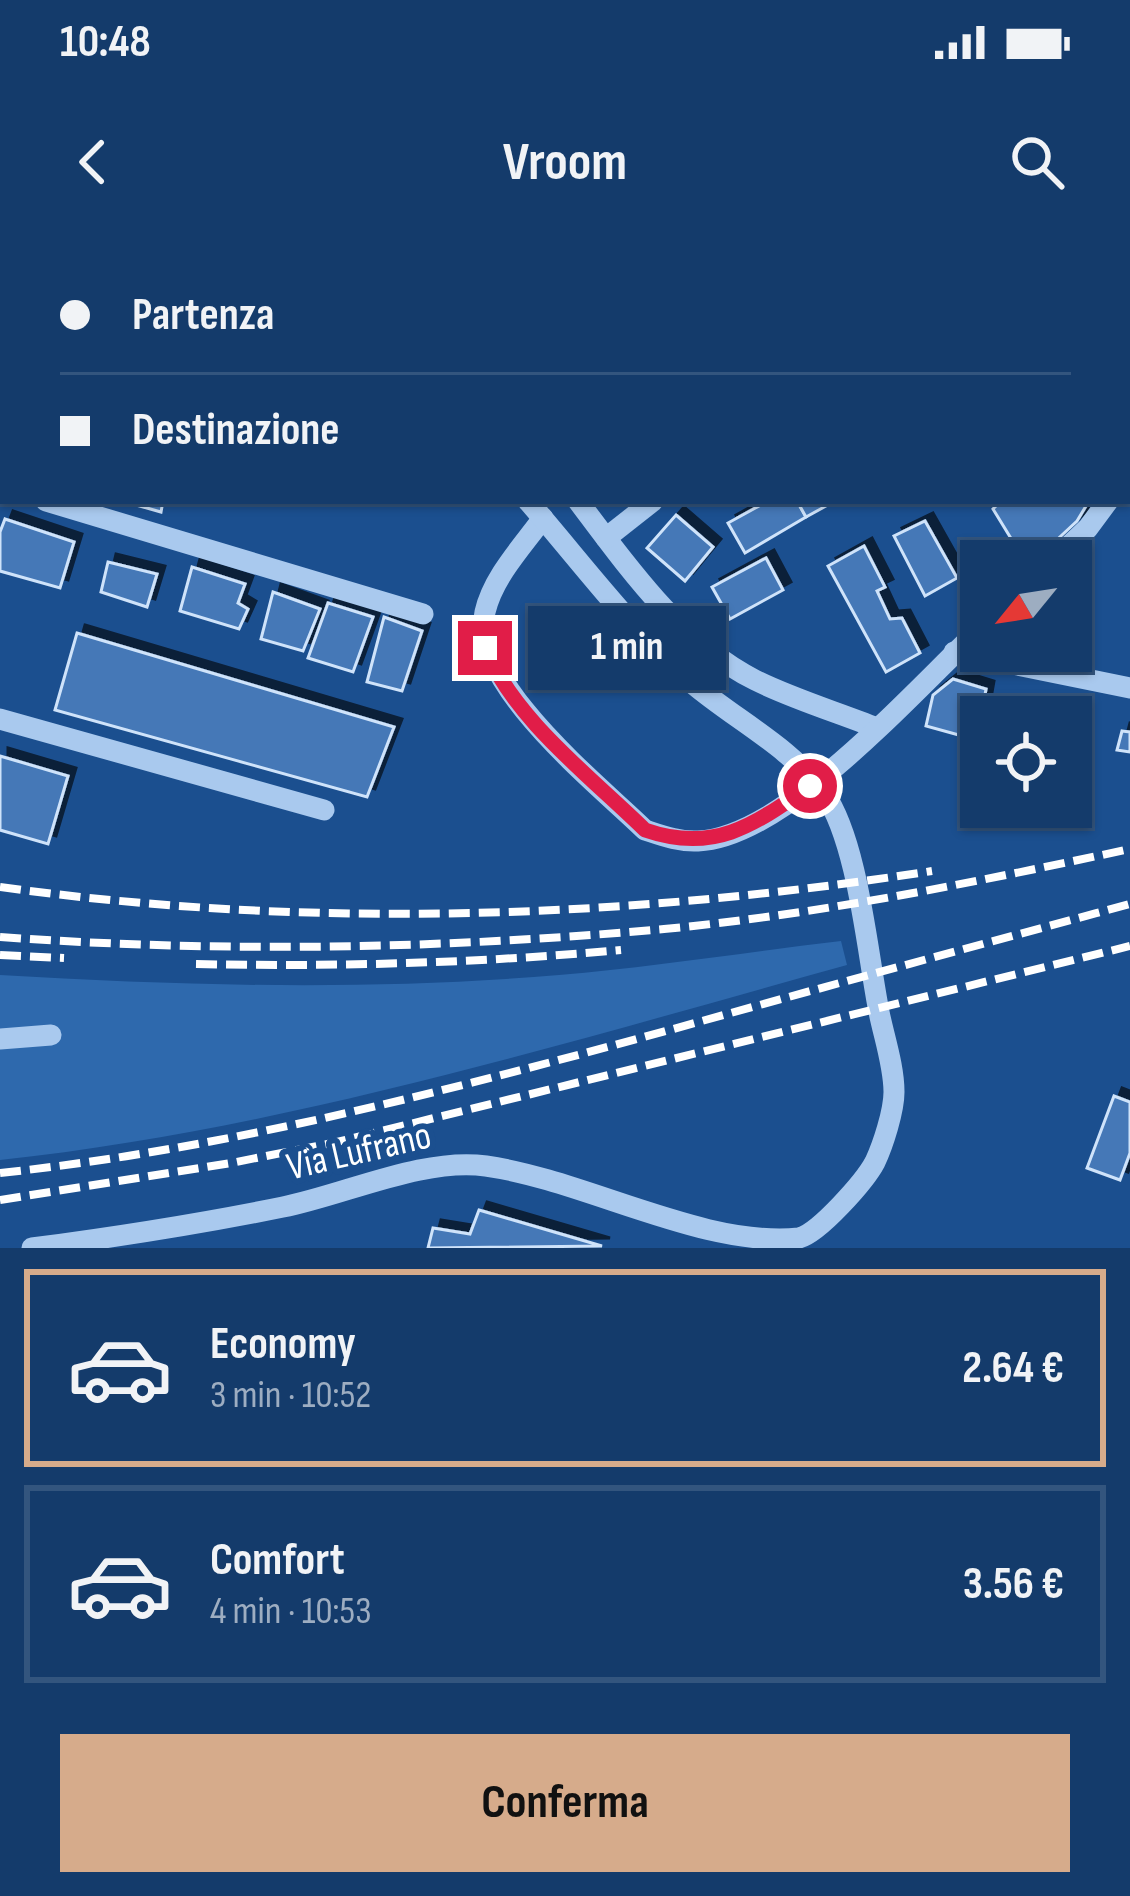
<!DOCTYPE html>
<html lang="it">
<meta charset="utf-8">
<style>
:root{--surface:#143b6b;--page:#1d4271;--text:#f1f3f6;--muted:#9dadc1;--line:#33557e;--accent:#d6ab8b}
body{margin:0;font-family:"Sofia Sans Condensed",sans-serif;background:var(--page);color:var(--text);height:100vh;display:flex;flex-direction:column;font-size:45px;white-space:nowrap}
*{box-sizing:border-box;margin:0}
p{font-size:39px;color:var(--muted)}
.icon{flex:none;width:66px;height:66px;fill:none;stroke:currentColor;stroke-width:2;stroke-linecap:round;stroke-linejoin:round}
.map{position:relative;height:1008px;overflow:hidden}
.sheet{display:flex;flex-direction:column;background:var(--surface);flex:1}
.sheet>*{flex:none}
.top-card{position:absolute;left:0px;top:0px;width:1131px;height:264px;box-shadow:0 3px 9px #0004,0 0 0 3px var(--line);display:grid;align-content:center;height:264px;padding:0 60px;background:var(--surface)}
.needle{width:78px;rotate:240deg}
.tools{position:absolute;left:960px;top:300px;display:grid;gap:24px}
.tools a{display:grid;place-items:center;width:132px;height:132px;border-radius:0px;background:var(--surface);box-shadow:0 3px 9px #0004,0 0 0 3px var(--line);font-size:60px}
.end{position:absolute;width:54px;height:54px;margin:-27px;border:15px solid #e11d48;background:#fff;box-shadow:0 0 0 6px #fff}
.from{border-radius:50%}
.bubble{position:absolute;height:84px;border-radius:0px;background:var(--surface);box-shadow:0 3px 9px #0004,0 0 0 3px var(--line);font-size:39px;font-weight:700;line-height:84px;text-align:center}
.top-card b{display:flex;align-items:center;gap:42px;height:114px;font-size:45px}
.top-card b+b{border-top:3px solid var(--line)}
.top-card i{width:30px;height:30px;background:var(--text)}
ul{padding:21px 0 0;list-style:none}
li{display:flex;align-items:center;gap:36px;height:198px;margin:0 24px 18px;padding:0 36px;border:6px solid var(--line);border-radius:0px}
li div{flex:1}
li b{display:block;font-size:45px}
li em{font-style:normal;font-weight:700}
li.selected{border-color:var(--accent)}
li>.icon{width:108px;height:108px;stroke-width:1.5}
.action{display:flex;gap:24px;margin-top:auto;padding:24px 60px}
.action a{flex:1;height:138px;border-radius:0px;background:var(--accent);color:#111;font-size:48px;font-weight:700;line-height:138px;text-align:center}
.status{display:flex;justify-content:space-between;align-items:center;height:84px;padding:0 60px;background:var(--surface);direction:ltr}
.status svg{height:33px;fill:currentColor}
header{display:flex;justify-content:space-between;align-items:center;height:156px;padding:0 60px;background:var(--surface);font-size:54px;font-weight:700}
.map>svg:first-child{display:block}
</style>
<div class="status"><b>10:48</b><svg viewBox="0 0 49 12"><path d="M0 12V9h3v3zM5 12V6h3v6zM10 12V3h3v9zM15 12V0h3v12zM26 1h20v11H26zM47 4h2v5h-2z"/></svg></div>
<header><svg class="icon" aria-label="back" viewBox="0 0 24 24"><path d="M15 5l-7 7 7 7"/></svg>Vroom<svg class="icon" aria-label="search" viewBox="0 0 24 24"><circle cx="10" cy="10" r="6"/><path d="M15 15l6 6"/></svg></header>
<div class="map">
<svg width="1130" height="1008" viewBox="0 0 1130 1008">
<defs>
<filter id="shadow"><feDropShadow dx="8" dy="-8" stdDeviation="0" flood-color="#0009"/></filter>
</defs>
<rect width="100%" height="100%" fill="#1b4f8f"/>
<path fill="#2e69ad" d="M841,701L847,725C568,802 288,889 0,920V735C187,746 372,751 559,735C653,727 747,712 841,701Z"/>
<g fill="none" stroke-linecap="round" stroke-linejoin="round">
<path stroke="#9cc4f0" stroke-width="8" d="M0,1L2,0"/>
</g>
<g fill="#4478b7" stroke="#cfe3fa" stroke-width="3" filter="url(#shadow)">
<path d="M506,0H554L555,3H508Z"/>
<path d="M122,261H163L161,272Z"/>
<path d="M768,261H797L806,277L745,313L728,283Z"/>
<path d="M797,261H835L806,277Z"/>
<path d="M1001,261H1089L1077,281L1034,321H1016L1006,312L1015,305L993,269Z"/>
<path d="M676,275L713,307L685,341L647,308Z"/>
<path d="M5,279L74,302L60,348L0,331V292Z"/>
<path d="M925,281L957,338L925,356L894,296Z"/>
<path d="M864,306L885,347L877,351L890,379L902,378L920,413L886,432L828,326Z"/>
<path d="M766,318L783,350L730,379L712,347Z"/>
<path d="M108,322L157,334L147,367L101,352Z"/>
<path d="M192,327L245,344L238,363L248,369L239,389L180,371Z"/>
<path d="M273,352L320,369L303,411L261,399Z"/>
<path d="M328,363L373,377L353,432L308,418Z"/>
<path d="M384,377L422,391L402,451L367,442Z"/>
<path d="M77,393L394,487L367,557L55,470Z"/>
<path d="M953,439L986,449L977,500L926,486L933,455Z"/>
<path d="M1122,491L1130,492V512L1117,510Z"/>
<path d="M0,516L68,536L48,604L0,590Z"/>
<path d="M1114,856L1130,862V913L1120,940L1087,928Z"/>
<path d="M479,970L602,1006L428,1008L433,988L470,994Z"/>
</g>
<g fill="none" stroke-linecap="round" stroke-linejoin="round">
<g stroke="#a9c9ee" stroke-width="21">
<path d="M299,0L302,3"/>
<path d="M359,0L362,3"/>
<path d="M419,3L424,0"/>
<path d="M784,3L790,0"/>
<path d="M1128,19L1130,18"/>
<path d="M1128,184L1130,172"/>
<path d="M0,247L3,248"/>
<path d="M46,261L423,374"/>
<path d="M578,261C627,326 680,402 755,440C793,459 837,472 877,488"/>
<path d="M543,278C522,307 493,337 485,372C470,443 597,543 645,590C663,596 679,602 698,601C786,598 918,446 981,388"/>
<path d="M606,298L653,261"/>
<path d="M1053,321L1088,288L1108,261"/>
<path d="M954,412L1130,448"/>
<path d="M0,479L324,570"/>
<path d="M0,799L51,795"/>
<path d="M32,1008C116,997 199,984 283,967C344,955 424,917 486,926C585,940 703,1008 799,998C819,993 865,941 875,922C883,905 894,871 894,852C894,826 884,797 879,772C867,711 858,602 824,553C791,507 734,479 692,443C631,390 581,322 528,261"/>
</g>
<g stroke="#fff" stroke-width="8" stroke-dasharray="21 9" stroke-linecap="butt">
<path d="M0,647C310,690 624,679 932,631"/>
<path d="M0,697C221,713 443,709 664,689C821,674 976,642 1130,609"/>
<path d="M0,715L64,718"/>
<path d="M196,724C338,727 479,723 621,710"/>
<path d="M0,933C226,909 447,851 666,791C820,748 975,706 1130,664"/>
<path d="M0,960L231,923L337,902L1130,706"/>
</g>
</g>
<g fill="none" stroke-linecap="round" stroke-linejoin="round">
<path stroke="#e11d48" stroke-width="15" d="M485,408C514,479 590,536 645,590C714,614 754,585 810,546"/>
</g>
<g text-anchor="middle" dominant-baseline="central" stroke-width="12" stroke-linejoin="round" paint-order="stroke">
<g font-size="39" fill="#fff" stroke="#1b4f8f">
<text transform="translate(359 912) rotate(-13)">Via Lufrano</text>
</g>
</g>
</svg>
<div class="tools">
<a><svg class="needle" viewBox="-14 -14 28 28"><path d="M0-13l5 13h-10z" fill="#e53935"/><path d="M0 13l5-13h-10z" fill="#9dadc1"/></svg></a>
<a><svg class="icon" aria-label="locate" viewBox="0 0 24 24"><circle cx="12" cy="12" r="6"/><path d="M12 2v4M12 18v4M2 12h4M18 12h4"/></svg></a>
</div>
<i class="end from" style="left:810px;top:546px"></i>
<i class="end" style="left:485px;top:408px"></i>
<div class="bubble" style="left:528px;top:366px;width:198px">1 min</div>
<div class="top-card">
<b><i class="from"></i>Partenza</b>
<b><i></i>Destinazione</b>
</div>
</div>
<section class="sheet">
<ul>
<li class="selected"><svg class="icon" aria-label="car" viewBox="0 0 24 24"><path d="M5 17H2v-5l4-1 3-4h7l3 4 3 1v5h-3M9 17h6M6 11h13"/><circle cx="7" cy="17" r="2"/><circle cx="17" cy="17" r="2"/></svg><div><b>Economy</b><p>3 min · 10:52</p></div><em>2.64 €</em></li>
<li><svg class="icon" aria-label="car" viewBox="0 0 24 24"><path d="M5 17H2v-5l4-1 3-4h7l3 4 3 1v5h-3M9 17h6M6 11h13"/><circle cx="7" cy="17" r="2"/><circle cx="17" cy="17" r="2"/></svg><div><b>Comfort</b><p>4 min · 10:53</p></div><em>3.56 €</em></li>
</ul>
<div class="action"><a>Conferma</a></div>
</section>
